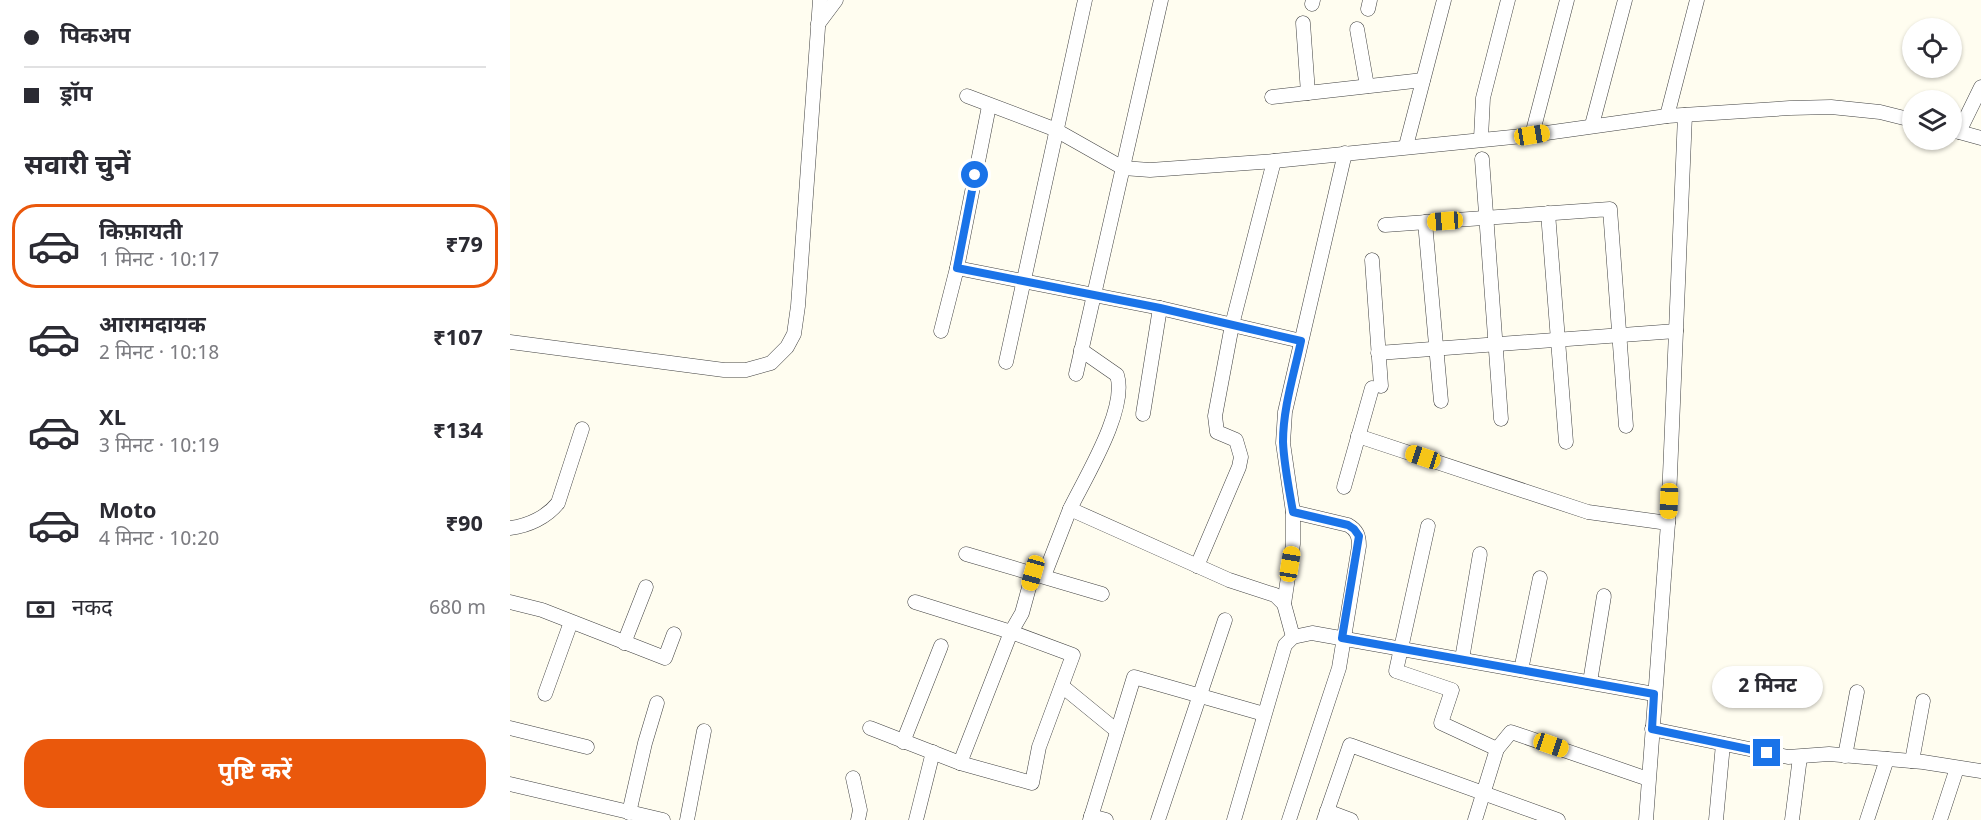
<!DOCTYPE html>
<html lang="hi">
<meta charset="utf-8">
<style>
:root{--surface:#fff;--page:#f7f7f7;--text:#2b2b33;--muted:#7c7c81;--line:#e1e1e2;--accent:#ea580c}
body{margin:0;font-family:Georgia,"Noto Sans Devanagari",serif;background:var(--page);color:var(--text);height:100vh;display:flex;flex-direction:column;font-size:22px;white-space:nowrap}
*{box-sizing:border-box;margin:0}
p{font-size:20px;color:var(--muted)}
.icon{flex:none;width:33px;height:33px;fill:none;stroke:currentColor;stroke-width:2;stroke-linecap:round;stroke-linejoin:round}
.map{position:relative;flex:1;overflow:hidden}
.sheet{display:flex;flex-direction:column;background:var(--surface);width:510px}
.sheet>*{flex:none}
.top-card{display:grid;align-content:center;height:132px;padding:0 24px;background:var(--surface)}
.tools{position:absolute;left:1392px;top:18px;display:grid;gap:12px}
.tools a{display:grid;place-items:center;width:60px;height:60px;border-radius:50%;background:var(--surface);box-shadow:0 2px 4px #0004;font-size:30px}
.end{position:absolute;width:27px;height:27px;margin:-14px;border:8px solid #1a73e8;background:#fff;box-shadow:0 0 0 3px #fff}
.from{border-radius:50%}
.bubble{position:absolute;height:42px;border-radius:21px;background:var(--surface);box-shadow:0 2px 4px #0004;font-size:20px;font-weight:700;line-height:42px;text-align:center}
.car{position:absolute;width:18px;height:36px;margin:-18px -9px;border-radius:8px;box-shadow:0 0 4px 2px #0007;background:linear-gradient(#f5c518 24%,#345 0 40%,#f5c518 0 76%,#345 0 86%,#f5c518 0)}
.top-card b{display:flex;align-items:center;gap:21px;height:57px;font-size:22px}
.top-card b+b{border-top:2px solid var(--line)}
.top-card i{width:15px;height:15px;background:var(--text)}
ul{padding:0;list-style:none}
li{display:flex;align-items:center;gap:18px;height:84px;margin:0 12px 9px;padding:0 12px;border:3px solid transparent;border-radius:24px}
li div{flex:1}
li b{display:block;font-size:22px}
li em{font-style:normal;font-weight:700}
li.current{border-color:var(--accent)}
li>.icon{width:54px;height:54px;stroke-width:1.5}
h2{padding:0 24px;font-size:27px;line-height:72px}
.pay{display:flex;align-items:center;gap:15px;height:66px;padding:0 24px;font-size:22px}
.pay p{margin-inline-start:auto}
.cta{display:flex;gap:12px;margin-top:auto;padding:12px 24px}
.cta a{flex:1;height:69px;border-radius:24px;background:var(--accent);color:#fff;font-size:24px;font-weight:700;line-height:69px;text-align:center}
main{display:flex;flex:1;min-height:0}
.map>svg:first-child{display:block}
</style>
<main>
<section class="sheet">
<div class="top-card">
<b><i class="from"></i>पिकअप</b>
<b><i></i>ड्रॉप</b>
</div>
<h2>सवारी चुनें</h2>
<ul>
<li class="current"><svg class="icon" aria-label="car" viewBox="0 0 24 24"><path d="M5 17H2v-5l4-1 3-4h7l3 4 3 1v5h-3M9 17h6M6 11h13"/><circle cx="7" cy="17" r="2"/><circle cx="17" cy="17" r="2"/></svg><div><b>किफ़ायती</b><p>1 मिनट · 10:17</p></div><em>₹79</em></li>
<li><svg class="icon" aria-label="car" viewBox="0 0 24 24"><path d="M5 17H2v-5l4-1 3-4h7l3 4 3 1v5h-3M9 17h6M6 11h13"/><circle cx="7" cy="17" r="2"/><circle cx="17" cy="17" r="2"/></svg><div><b>आरामदायक</b><p>2 मिनट · 10:18</p></div><em>₹107</em></li>
<li><svg class="icon" aria-label="car" viewBox="0 0 24 24"><path d="M5 17H2v-5l4-1 3-4h7l3 4 3 1v5h-3M9 17h6M6 11h13"/><circle cx="7" cy="17" r="2"/><circle cx="17" cy="17" r="2"/></svg><div><b>XL</b><p>3 मिनट · 10:19</p></div><em>₹134</em></li>
<li><svg class="icon" aria-label="car" viewBox="0 0 24 24"><path d="M5 17H2v-5l4-1 3-4h7l3 4 3 1v5h-3M9 17h6M6 11h13"/><circle cx="7" cy="17" r="2"/><circle cx="17" cy="17" r="2"/></svg><div><b>Moto</b><p>4 मिनट · 10:20</p></div><em>₹90</em></li>
</ul>
<div class="pay"><svg class="icon" aria-label="cash" viewBox="0 0 24 24"><path d="M3 7h18v10H3z"/><circle cx="12" cy="12" r="2"/></svg>नकद<p>680 m</p></div>
<div class="cta"><a>पुष्टि करें</a></div>
</section>
<div class="map">
<svg width="1471" height="820" viewBox="0 0 1471 820">
<rect width="100%" height="100%" fill="#fffdf0"/>
<g fill="none" stroke-linecap="round" stroke-linejoin="round">
<defs>
<g id="street">
<path d="M802,4L803,0"/>
<path d="M858,9L860,0"/>
<path d="M793,23L798,93"/>
<path d="M308,24L326,0"/>
<path d="M847,29L857,86"/>
<path d="M457,96L544,129L613,168L640,170L764,161L1022,135L1157,116L1280,108L1321,107L1370,112L1402,120"/>
<path d="M762,97L913,80"/>
<path d="M1157,116L1187,0"/>
<path d="M1082,125L1115,0"/>
<path d="M1442,130L1471,138"/>
<path d="M1449,132L1471,87"/>
<path d="M1022,135L1057,0"/>
<path d="M971,138L973,98L998,0"/>
<path d="M896,146L934,0"/>
<path d="M972,159L991,419"/>
<path d="M1038,213L1056,442"/>
<path d="M915,222L931,401"/>
<path d="M875,225L1100,209L1116,426"/>
<path d="M862,260L871,386"/>
<path d="M447,268L650,308L791,341"/>
<path d="M431,331L447,268L479,106"/>
<path d="M0,342L214,370H236L261,363L277,347L284,334L288,306L310,0"/>
<path d="M868,353L1166,331"/>
<path d="M496,362L575,0"/>
<path d="M566,374L651,0"/>
<path d="M633,414L650,308"/>
<path d="M848,436L1078,512L1158,523"/>
<path d="M834,487L862,388"/>
<path d="M560,509C575,478 618,409 607,375L571,350"/>
<path d="M918,526L886,671L942,690L931,723L987,749"/>
<path d="M0,528C18,526 37,517 48,503L72,429"/>
<path d="M456,554L592,594"/>
<path d="M687,566L729,467L731,457L726,440L707,432L705,416L722,325L764,161"/>
<path d="M534,576L560,509L719,580L765,595L774,604L783,637"/>
<path d="M0,602L32,610L155,658L164,634"/>
<path d="M774,604L783,544V512L773,443L775,412L835,153"/>
<path d="M114,643L136,587"/>
<path d="M952,659L970,554"/>
<path d="M1011,670L1030,578"/>
<path d="M1080,682L1094,596"/>
<path d="M552,686L607,731"/>
<path d="M35,694L61,622"/>
<path d="M0,728L77,747"/>
<path d="M360,728L450,763L522,783L529,747L563,655L501,632L405,602"/>
<path d="M1142,729L1278,757L1319,754L1413,762L1471,771"/>
<path d="M393,742L431,646"/>
<path d="M1335,756L1347,692"/>
<path d="M1402,761L1413,701"/>
<path d="M450,763L501,632L512,613L523,573"/>
<path d="M343,778L350,810L348,820"/>
<path d="M0,784L153,820"/>
<path d="M817,811L841,820"/>
<path d="M119,813L135,743L147,703"/>
<path d="M581,816L596,820"/>
<path d="M177,820L194,731"/>
<path d="M406,820L423,752"/>
<path d="M580,820L624,677L754,714"/>
<path d="M648,820L715,620"/>
<path d="M724,820L775,645L783,637L802,633L1144,694"/>
<path d="M779,820L829,668L849,546C849,536 847,530 838,525L783,512"/>
<path d="M814,820L840,745L1048,820"/>
<path d="M965,820L987,749L1001,732L1138,779"/>
<path d="M1136,820L1158,523L1175,115"/>
<path d="M1206,820L1213,744"/>
<path d="M1282,820L1290,757"/>
<path d="M1357,820L1377,759"/>
<path d="M1430,820L1447,768"/>
</g>
</defs>
<use href="#street" stroke="#414141" stroke-width="15"/>
<use href="#street" stroke="#fff" stroke-width="14"/>
</g>
<g fill="none" stroke-linecap="round" stroke-linejoin="round">
<path stroke="#1a73e8" stroke-width="8" d="M465,175L447,268L650,308L791,341C784,374 773,408 773,442C774,465 779,489 783,512L838,525L844,529L849,536L832,638L1144,694L1142,729L1257,753"/>
</g>
</svg>
<div class="tools">
<a><svg class="icon" aria-label="locate" viewBox="0 0 24 24"><circle cx="12" cy="12" r="6"/><path d="M12 2v4M12 18v4M2 12h4M18 12h4"/></svg></a>
<a><svg class="icon" aria-label="layers" viewBox="0 0 24 24"><path d="M12 4l9 5-9 5-9-5zM3 14l9 5 9-5"/></svg></a>
</div>
<i class="end from" style="left:465px;top:175px"></i>
<i class="end" style="left:1257px;top:753px"></i>
<div class="bubble" style="left:1202px;top:666px;width:111px">2 मिनट</div>
<i class="car" style="left:1022px;top:135px;rotate:81deg"></i>
<i class="car" style="left:935px;top:221px;rotate:266deg"></i>
<i class="car" style="left:913px;top:457px;rotate:288deg"></i>
<i class="car" style="left:1159px;top:501px;rotate:182deg"></i>
<i class="car" style="left:780px;top:564px;rotate:9deg"></i>
<i class="car" style="left:523px;top:573px;rotate:196deg"></i>
<i class="car" style="left:1041px;top:745px;rotate:109deg"></i>
</div>
</main>
